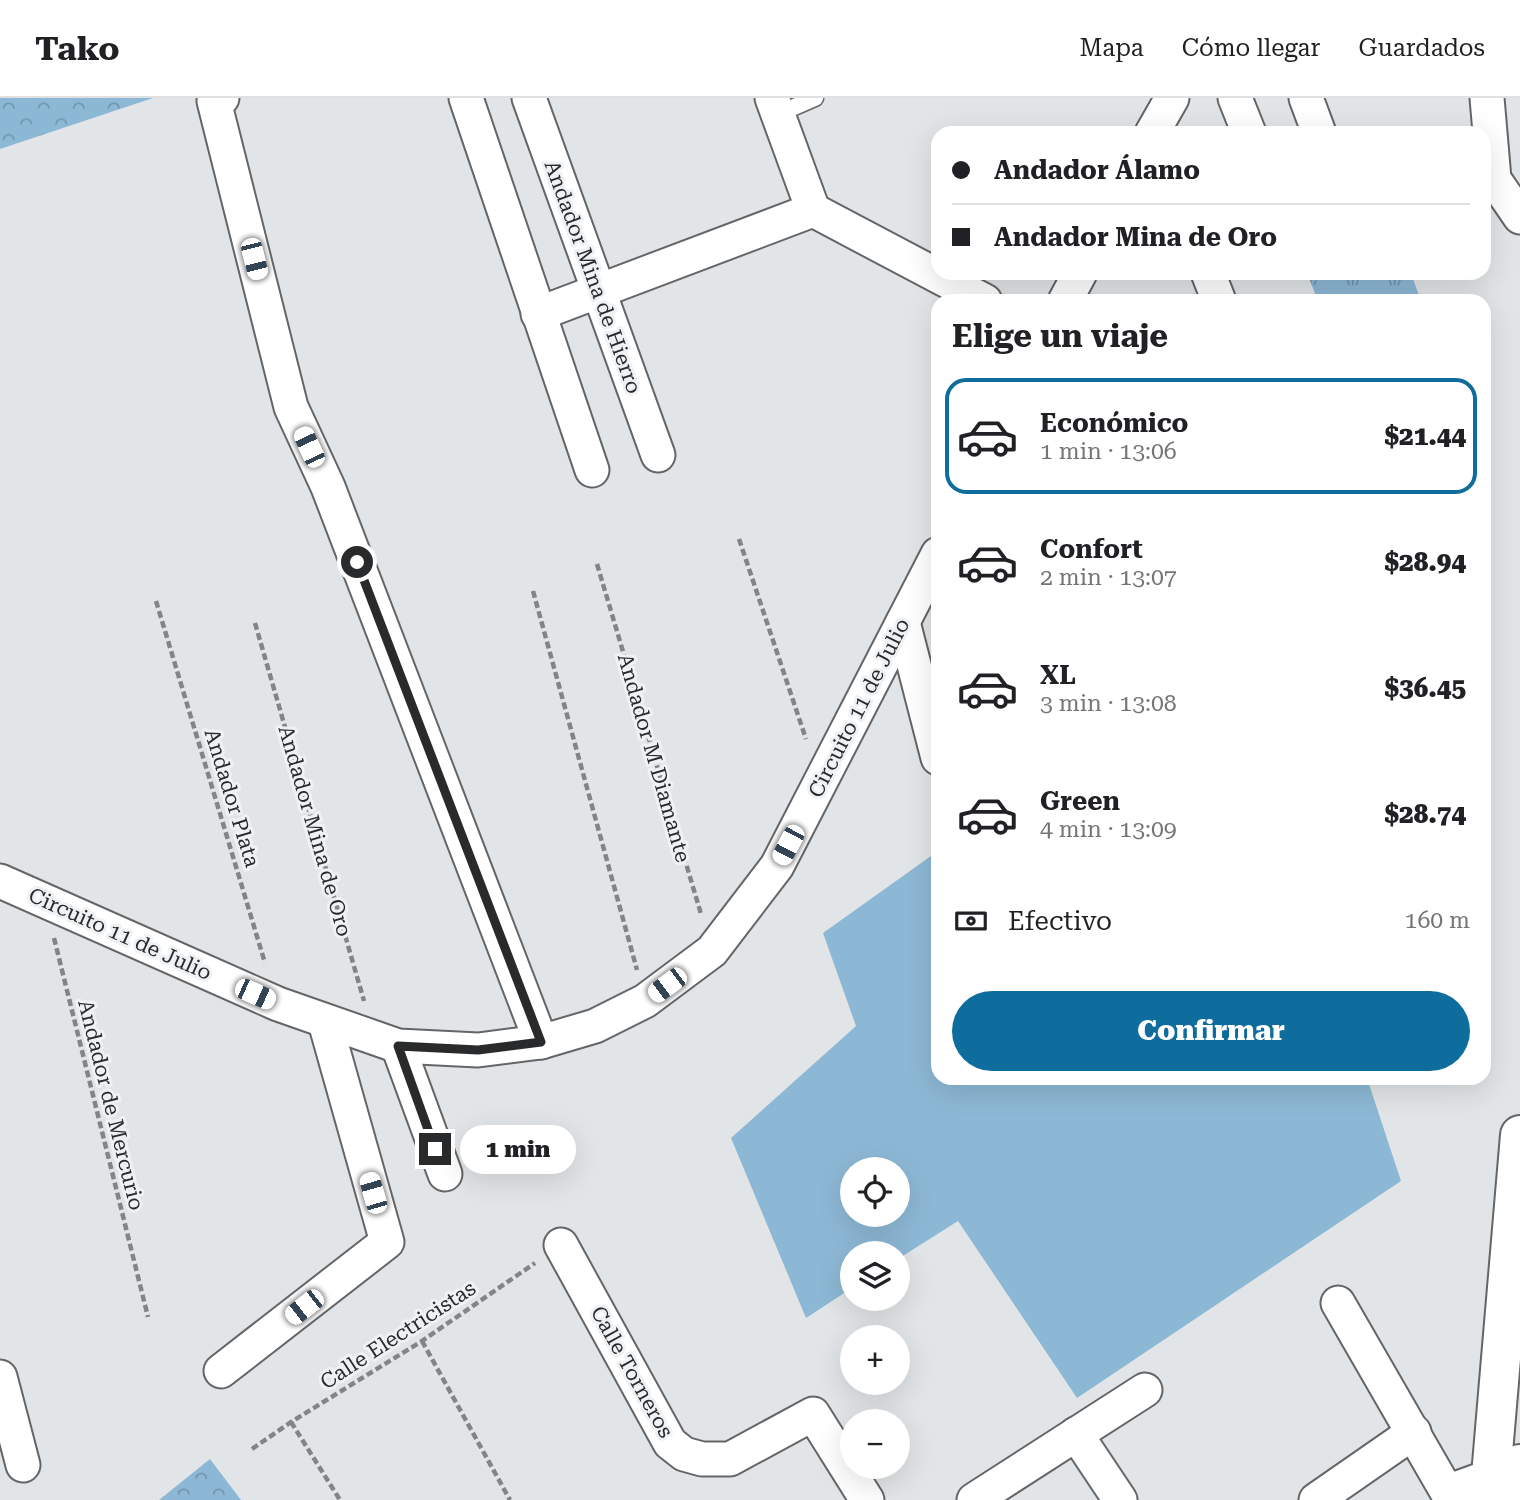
<!DOCTYPE html>
<html lang="es">
<meta charset="utf-8">
<style>
:root{--surface:#fff;--page:#f2f2f2;--text:#202124;--muted:#757577;--line:#e0e0e0;--accent:#0e6d9c}
body{margin:0;font-family:"Roboto Serif",serif;background:var(--page);color:var(--text);height:100vh;display:flex;flex-direction:column;font-size:26px;white-space:nowrap}
*{box-sizing:border-box;margin:0}
p{font-size:23px;color:var(--muted)}
.icon{flex:none;width:38px;height:38px;fill:none;stroke:currentColor;stroke-width:2;stroke-linecap:round;stroke-linejoin:round}
.map{position:relative;flex:1;overflow:hidden}
.panel{position:absolute;left:931px;top:196px;width:560px;height:791px;display:flex;flex-direction:column;background:var(--surface);border-radius:21px;box-shadow:0 7px 28px #0002}
.panel>*{flex:none}
.guide{position:absolute;left:931px;top:28px;width:560px;height:154px;border-radius:21px;box-shadow:0 7px 28px #0002;display:grid;align-content:center;height:154px;padding:0 21px;background:var(--surface)}
.controls{position:absolute;left:840px;top:1059px;display:grid;gap:14px}
.controls a{display:grid;place-items:center;width:70px;height:70px;border-radius:50%;background:var(--surface);box-shadow:0 7px 28px #0002;font-size:35px}
.end{position:absolute;width:32px;height:32px;margin:-16px;border:9px solid #292a2b;background:#fff;box-shadow:0 0 0 4px #fff}
.from{border-radius:50%}
.bubble{position:absolute;height:49px;border-radius:24px;background:var(--surface);box-shadow:0 7px 28px #0002;font-size:23px;font-weight:800;line-height:49px;text-align:center}
.car{position:absolute;width:21px;height:42px;margin:-21px -10px;border-radius:9px;box-shadow:0 0 5px 2px #0007;background:linear-gradient(#fff 24%,#345 0 40%,#fff 0 76%,#345 0 86%,#fff 0)}
.guide b{display:flex;align-items:center;gap:24px;height:66px;font-size:26px}
.guide b+b{border-top:2px solid var(--line)}
.guide i{width:18px;height:18px;background:var(--text)}
ul{padding:0;list-style:none}
li{display:flex;align-items:center;gap:21px;height:116px;margin:0 14px 10px;padding:0 7px;border:4px solid transparent;border-radius:21px}
li div{flex:1}
li b{display:block;font-size:26px}
li em{font-style:normal;font-weight:800}
li.on{border-color:var(--accent)}
li>.icon{width:63px;height:63px;stroke-width:1.5}
h2{padding:0 21px;font-size:32px;line-height:84px}
.pay{display:flex;align-items:center;gap:18px;height:77px;padding:0 21px;font-size:26px}
.pay p{margin-inline-start:auto}
.button{display:flex;gap:14px;margin-top:auto;padding:14px 21px}
.button a{flex:1;height:80px;border-radius:42px;background:var(--accent);color:#fff;font-size:28px;font-weight:800;line-height:80px;text-align:center}
header{display:flex;align-items:center;gap:42px;box-sizing:border-box;height:98px;padding:0 35px;background:var(--surface);border-bottom:2px solid var(--line)}
header strong{font-size:33px}
nav{display:flex;gap:38px;margin-inline-start:auto;font-size:24px}
.map>svg:first-child{display:block}
</style>
<header>
<strong>Tako</strong>
<nav><a>Mapa</a><a>Cómo llegar</a><a>Guardados</a></nav>
</header>
<div class="map">
<svg width="1520" height="1402" viewBox="0 0 1520 1402">
<defs>
<pattern id="forest-crowns" width="20" height="18" patternUnits="userSpaceOnUse" patternTransform="scale(1.75)"><rect width="20" height="18" fill="#8db8d5"/><path d="M2 6a3 3 0 1 1 6 0M12 15a3 3 0 1 1 6 0" fill="none" stroke="#7396ad"/></pattern>
<pattern id="park-tufts" width="24" height="20" patternUnits="userSpaceOnUse" patternTransform="scale(1.75)"><rect width="24" height="20" fill="#8db8d5"/><path d="M3 7l-1-3M5 7V3M7 7l1-3M15 17l-1-3M17 17v-4M19 17l1-3" fill="none" stroke="#7396ad"/></pattern>
</defs>
<rect width="100%" height="100%" fill="#e2e5e7"/>
<path fill="#8db8d5" fill-rule="evenodd" d="M938,753V980H1367L1401,1083L1077,1300L958,1123L898,1161V1155H852V1190L806,1220L731,1040L856,928L823,835ZM852,1071H898V1116H852Z"/>
<g fill="url(#forest-crowns)">
<path d="M0,0H153L0,51Z"/>
<path d="M210,1361L241,1402H159Z"/>
</g>
<path fill="url(#park-tufts)" d="M1307,175H1411L1421,203H1318Z"/>
<g fill="none" stroke-linecap="round" stroke-linejoin="round">
<defs>
<path id="lane" d="M778,16L815,0"/>
<g id="street">
<path d="M222,0L214,3L291,309L328,389L541,944"/>
<path d="M466,0L592,372"/>
<path d="M529,0L658,357"/>
<path d="M772,0L813,112L985,203"/>
<path d="M1235,0L1249,35"/>
<path d="M1306,0L1319,35"/>
<path d="M1487,0L1494,81L1520,119"/>
<path d="M1152,35L1172,0"/>
<path d="M1208,175L1219,203"/>
<path d="M1065,203L1080,175"/>
<path d="M538,216L813,112"/>
<path d="M903,524L938,660"/>
<path d="M0,783L278,906L398,948L478,952L541,944L595,928L645,903L712,853L777,768L938,456"/>
<path d="M398,948L445,1076"/>
<path d="M561,1147L670,1345L684,1356L702,1361H730L813,1316L867,1402"/>
<path d="M1338,1205L1447,1394L1491,1378"/>
<path d="M221,1273L387,1144L325,924"/>
<path d="M0,1279L23,1367"/>
<path d="M1076,1336L1120,1402"/>
<path d="M974,1402L1145,1292"/>
<path d="M1316,1402L1414,1334"/>
</g>
<path id="secondary" d="M1492,1402L1491,1378L1520,1037"/>
<path id="primary" d="M1515,1402L1520,1366"/>
</defs>
<use href="#lane" stroke="#636567" stroke-width="19"/>
<use href="#street" stroke="#636567" stroke-width="37"/>
<use href="#secondary" stroke="#636567" stroke-width="42"/>
<use href="#primary" stroke="#636567" stroke-width="42"/>
<g stroke="#828485" stroke-width="4.5" stroke-dasharray="7 3.5" stroke-linecap="butt">
<path d="M739,441L806,641"/>
<path d="M597,466L701,816"/>
<path d="M533,493L637,872"/>
<path d="M156,503L265,865"/>
<path d="M255,525L364,903"/>
<path d="M54,840L148,1219"/>
<path d="M422,1243L510,1402"/>
<path d="M291,1324L340,1402"/>
<path d="M252,1351L291,1324L422,1243L535,1165"/>
</g>
<use href="#lane" stroke="#fff" stroke-width="16"/>
<use href="#street" stroke="#fff" stroke-width="33"/>
<use href="#secondary" stroke="#fff" stroke-width="38"/>
<use href="#primary" stroke="#fff" stroke-width="38"/>
</g>
<g fill="none" stroke-linecap="round" stroke-linejoin="round">
<path stroke="#292a2b" stroke-width="9" d="M357,464L541,944L478,952L398,948L435,1051"/>
</g>
<g text-anchor="middle" dominant-baseline="central" stroke-width="6" stroke-linejoin="round" paint-order="stroke">
<g font-size="21" fill="#292a2b" stroke="#eff2f4">
<text transform="translate(593 179) rotate(70)">Andador Mina de Hierro</text>
<text transform="translate(859 610) rotate(-63)">Circuito 11 de Julio</text>
<text transform="translate(654 660) rotate(74)">Andador M Diamante</text>
<text transform="translate(232 700) rotate(73)">Andador Plata</text>
<text transform="translate(315 733) rotate(74)">Andador Mina de Oro</text>
<text transform="translate(120 836) rotate(24)">Circuito 11 de Julio</text>
<text transform="translate(111 1007) rotate(76)">Andador de Mercurio</text>
<text transform="translate(398 1237) rotate(-33)">Calle Electricistas</text>
<text transform="translate(632 1274) rotate(61)">Calle Torneros</text>
</g>
</g>
</svg>
<div class="controls">
<a><svg class="icon" aria-label="locate" viewBox="0 0 24 24"><circle cx="12" cy="12" r="6"/><path d="M12 2v4M12 18v4M2 12h4M18 12h4"/></svg></a>
<a><svg class="icon" aria-label="layers" viewBox="0 0 24 24"><path d="M12 4l9 5-9 5-9-5zM3 14l9 5 9-5"/></svg></a>
<a>+</a>
<a>−</a>
</div>
<i class="end from" style="left:357px;top:464px"></i>
<i class="end" style="left:435px;top:1051px"></i>
<div class="bubble" style="left:460px;top:1027px;width:116px">1 min</div>
<i class="car" style="left:254px;top:161px;rotate:166deg"></i>
<i class="car" style="left:309px;top:349px;rotate:335deg"></i>
<i class="car" style="left:788px;top:747px;rotate:208deg"></i>
<i class="car" style="left:667px;top:887px;rotate:233deg"></i>
<i class="car" style="left:255px;top:896px;rotate:114deg"></i>
<i class="car" style="left:373px;top:1095px;rotate:344deg"></i>
<i class="car" style="left:304px;top:1209px;rotate:232deg"></i>
<div class="guide">
<b><i class="from"></i>Andador Álamo</b>
<b><i></i>Andador Mina de Oro</b>
</div>
<section class="panel">
<h2>Elige un viaje</h2>
<ul>
<li class="on"><svg class="icon" aria-label="car" viewBox="0 0 24 24"><path d="M5 17H2v-5l4-1 3-4h7l3 4 3 1v5h-3M9 17h6M6 11h13"/><circle cx="7" cy="17" r="2"/><circle cx="17" cy="17" r="2"/></svg><div><b>Económico</b><p>1 min · 13:06</p></div><em>$21.44</em></li>
<li><svg class="icon" aria-label="car" viewBox="0 0 24 24"><path d="M5 17H2v-5l4-1 3-4h7l3 4 3 1v5h-3M9 17h6M6 11h13"/><circle cx="7" cy="17" r="2"/><circle cx="17" cy="17" r="2"/></svg><div><b>Confort</b><p>2 min · 13:07</p></div><em>$28.94</em></li>
<li><svg class="icon" aria-label="car" viewBox="0 0 24 24"><path d="M5 17H2v-5l4-1 3-4h7l3 4 3 1v5h-3M9 17h6M6 11h13"/><circle cx="7" cy="17" r="2"/><circle cx="17" cy="17" r="2"/></svg><div><b>XL</b><p>3 min · 13:08</p></div><em>$36.45</em></li>
<li><svg class="icon" aria-label="car" viewBox="0 0 24 24"><path d="M5 17H2v-5l4-1 3-4h7l3 4 3 1v5h-3M9 17h6M6 11h13"/><circle cx="7" cy="17" r="2"/><circle cx="17" cy="17" r="2"/></svg><div><b>Green</b><p>4 min · 13:09</p></div><em>$28.74</em></li>
</ul>
<div class="pay"><svg class="icon" aria-label="cash" viewBox="0 0 24 24"><path d="M3 7h18v10H3z"/><circle cx="12" cy="12" r="2"/></svg>Efectivo<p>160 m</p></div>
<div class="button"><a>Confirmar</a></div>
</section>
</div>
